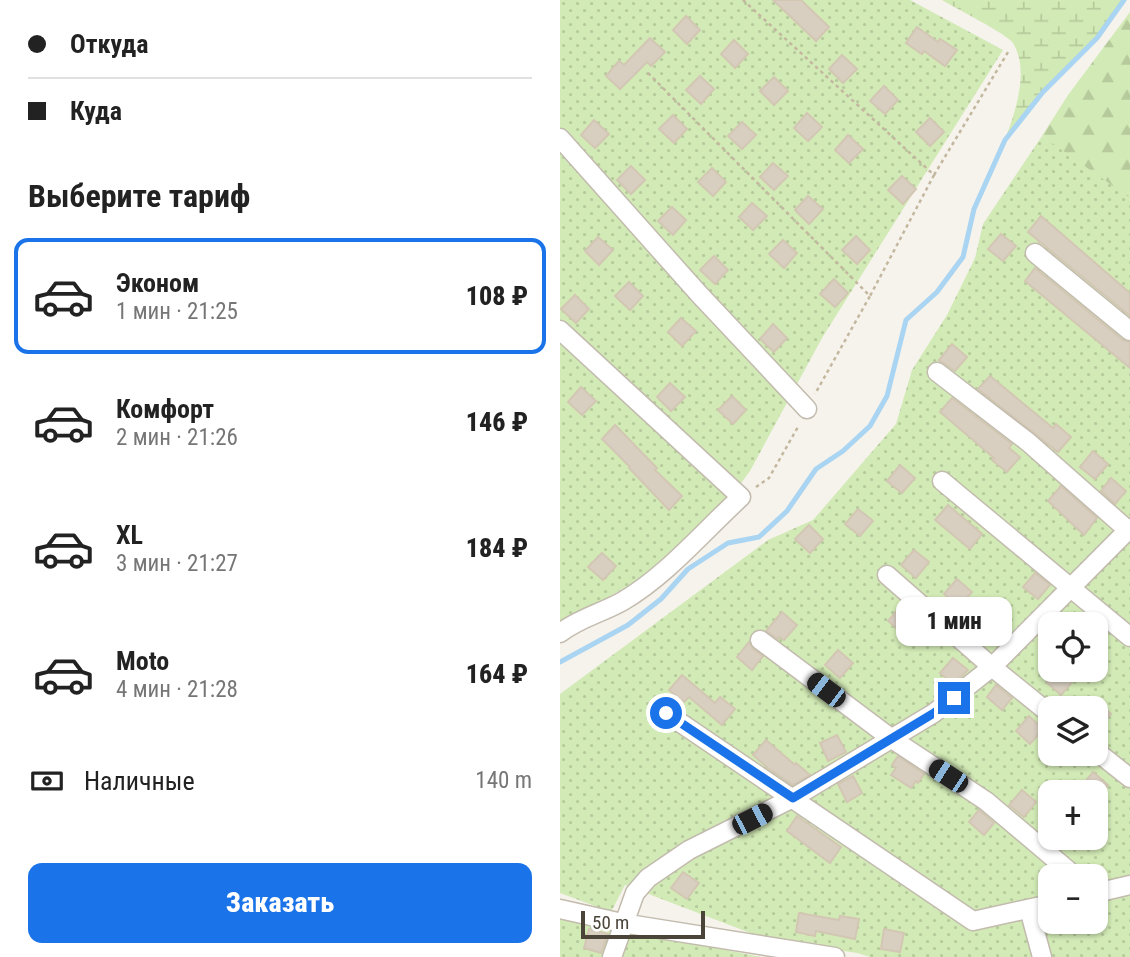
<!DOCTYPE html>
<html lang="ru">
<meta charset="utf-8">
<style>
:root{--surface:#fff;--page:#f6f6f6;--text:#222;--muted:#767676;--line:#e0e0e0;--accent:#1a73e8}
body{margin:0;font-family:"Roboto Condensed",sans-serif;background:var(--page);color:var(--text);height:100vh;display:flex;flex-direction:column;font-size:26px;white-space:nowrap}
*{box-sizing:border-box;margin:0}
p{font-size:23px;color:var(--muted)}
.icon{flex:none;width:38px;height:38px;fill:none;stroke:currentColor;stroke-width:2;stroke-linecap:round;stroke-linejoin:round}
.map{position:relative;flex:1;overflow:hidden}
.drawer{display:flex;flex-direction:column;background:var(--surface);width:560px}
.drawer>*{flex:none}
.hud{display:grid;align-content:center;height:154px;padding:0 28px;background:var(--surface)}
.tools{position:absolute;left:478px;top:612px;display:grid;gap:14px}
.tools a{display:grid;place-items:center;width:70px;height:70px;border-radius:14px;background:var(--surface);box-shadow:0 2px 5px #0004;font-size:35px}
.scale{position:absolute;left:21px;bottom:18px;width:124px;box-sizing:border-box;padding-left:7px;border:4px solid #4b4439;border-top:0;font-size:19px;line-height:24px;white-space:nowrap;color:#4b4439;-webkit-text-stroke:5px #fff;paint-order:stroke}
.end{position:absolute;width:32px;height:32px;margin:-16px;border:9px solid #1a73e8;background:#fff;box-shadow:0 0 0 4px #fff}
.from{border-radius:50%}
.bubble{position:absolute;height:49px;border-radius:14px;background:var(--surface);box-shadow:0 2px 5px #0004;font-size:23px;font-weight:800;line-height:49px;text-align:center}
.car{position:absolute;width:21px;height:42px;margin:-21px -10px;border-radius:9px;box-shadow:0 0 5px 2px #0007;background:linear-gradient(#222 24%,#8ab4d8 0 40%,#222 0 76%,#8ab4d8 0 86%,#222 0)}
.hud b{display:flex;align-items:center;gap:24px;height:66px;font-size:26px}
.hud b+b{border-top:2px solid var(--line)}
.hud i{width:18px;height:18px;background:var(--text)}
ul{padding:0;list-style:none}
li{display:flex;align-items:center;gap:21px;height:116px;margin:0 14px 10px;padding:0 14px;border:4px solid transparent;border-radius:14px}
li div{flex:1}
li b{display:block;font-size:26px}
li em{font-style:normal;font-weight:800}
li.selected{border-color:var(--accent)}
li>.icon{width:63px;height:63px;stroke-width:1.5}
h2{padding:0 28px;font-size:32px;line-height:84px}
.pay{display:flex;align-items:center;gap:18px;height:77px;padding:0 28px;font-size:26px}
.pay p{margin-inline-start:auto}
.primary-button{display:flex;gap:14px;margin-top:auto;padding:14px 28px}
.primary-button a{flex:1;height:80px;border-radius:14px;background:var(--accent);color:#fff;font-size:28px;font-weight:800;line-height:80px;text-align:center}
main{display:flex;flex:1;min-height:0}
.map>svg:first-child{display:block}
</style>
<main>
<section class="drawer">
<div class="hud">
<b><i class="from"></i>Откуда</b>
<b><i></i>Куда</b>
</div>
<h2>Выберите тариф</h2>
<ul>
<li class="selected"><svg class="icon" aria-label="car" viewBox="0 0 24 24"><path d="M5 17H2v-5l4-1 3-4h7l3 4 3 1v5h-3M9 17h6M6 11h13"/><circle cx="7" cy="17" r="2"/><circle cx="17" cy="17" r="2"/></svg><div><b>Эконом</b><p>1 мин · 21:25</p></div><em>108 ₽</em></li>
<li><svg class="icon" aria-label="car" viewBox="0 0 24 24"><path d="M5 17H2v-5l4-1 3-4h7l3 4 3 1v5h-3M9 17h6M6 11h13"/><circle cx="7" cy="17" r="2"/><circle cx="17" cy="17" r="2"/></svg><div><b>Комфорт</b><p>2 мин · 21:26</p></div><em>146 ₽</em></li>
<li><svg class="icon" aria-label="car" viewBox="0 0 24 24"><path d="M5 17H2v-5l4-1 3-4h7l3 4 3 1v5h-3M9 17h6M6 11h13"/><circle cx="7" cy="17" r="2"/><circle cx="17" cy="17" r="2"/></svg><div><b>XL</b><p>3 мин · 21:27</p></div><em>184 ₽</em></li>
<li><svg class="icon" aria-label="car" viewBox="0 0 24 24"><path d="M5 17H2v-5l4-1 3-4h7l3 4 3 1v5h-3M9 17h6M6 11h13"/><circle cx="7" cy="17" r="2"/><circle cx="17" cy="17" r="2"/></svg><div><b>Moto</b><p>4 мин · 21:28</p></div><em>164 ₽</em></li>
</ul>
<div class="pay"><svg class="icon" aria-label="cash" viewBox="0 0 24 24"><path d="M3 7h18v10H3z"/><circle cx="12" cy="12" r="2"/></svg>Наличные<p>140 m</p></div>
<div class="primary-button"><a>Заказать</a></div>
</section>
<div class="map">
<svg width="570" height="957" viewBox="0 0 570 957">
<defs>
<pattern id="forest-firs" width="22" height="20" patternUnits="userSpaceOnUse" patternTransform="scale(1.75)"><rect width="22" height="20" fill="#d2eab5"/><path d="M5 1l3.5 6h-7zM16 11l3.5 6h-7z" fill="#b6ca9c"/></pattern>
<pattern id="wetland-marsh" width="20" height="14" patternUnits="userSpaceOnUse" patternTransform="scale(1.75)"><rect width="20" height="14" fill="#d2eab5"/><path d="M1 5h8M5 5V1M11 12h8M15 12V8" fill="none" stroke="#b6ca9c"/></pattern>
<pattern id="garden-dots" width="8" height="8" patternUnits="userSpaceOnUse" patternTransform="scale(1.75)"><rect width="8" height="8" fill="#d2eab5"/><path d="M2 2h.1M6 6h.1" fill="none" stroke="#b6ca9c" stroke-width="1.8" stroke-linecap="round"/></pattern>
</defs>
<rect width="100%" height="100%" fill="#f6f3ec"/>
<path fill="url(#forest-firs)" d="M570,12V201L482,136L508,95Z"/>
<path fill="url(#wetland-marsh)" d="M382,0H564L537,38L483,92L445,140C455,112 470,71 453,43C447,34 395,8 382,0Z"/>
<g fill="url(#garden-dots)" fill-rule="evenodd">
<path d="M0,0H350L443,50L262,338L190,471L167,502L78,580L17,615L0,628Z"/>
<path d="M482,136L570,198V957H310L297,953L206,939L65,885L51,912L0,893V694L208,540L253,520L336,424L352,370L387,315L415,258L423,224ZM490,625H536V670H490ZM490,709H536V754H490ZM490,793H536V838H490ZM490,877H536V922H490Z"/>
<path d="M0,913L36,924L201,957H0Z"/>
</g>
<g fill="none" stroke-linecap="round" stroke-linejoin="round">
<path stroke="#a9d4f2" stroke-width="5" d="M0,662L68,625L101,599L128,569L168,543L199,537L227,511L256,469L283,451L310,426L327,396L346,320L377,292L403,257L414,209L445,140L483,92L537,38L564,0"/>
</g>
<g fill="#d8cfc1" stroke="#d3c7b4" stroke-width="2">
<path d="M213,0H241L269,27L256,41Z"/>
<path d="M126,16L140,30L127,44L113,30Z"/>
<path d="M357,27L378,42L380,39L397,50L385,66L364,51L362,54L346,43Z"/>
<path d="M90,38L105,52L91,66L87,62L60,89L46,76L59,61L64,65Z"/>
<path d="M174,40L188,54L175,68L161,54Z"/>
<path d="M282,55L297,69L283,83L269,69Z"/>
<path d="M140,76L154,89L141,104L126,90Z"/>
<path d="M214,77L228,91L214,105L200,91Z"/>
<path d="M324,86L338,100L325,114L310,101Z"/>
<path d="M247,113L262,127L248,141L234,128Z"/>
<path d="M113,115L127,129L114,143L99,129Z"/>
<path d="M370,118L384,132L370,146L356,132Z"/>
<path d="M34,120L49,134L35,148L21,135Z"/>
<path d="M182,122L196,135L182,149L168,136Z"/>
<path d="M288,135L303,149L289,163L275,150Z"/>
<path d="M213,163L228,176L214,190L200,177Z"/>
<path d="M71,166L85,180L71,194L57,180Z"/>
<path d="M152,168L166,182L153,196L138,182Z"/>
<path d="M342,176L356,189L343,204L328,190Z"/>
<path d="M248,196L263,209L249,224L235,210Z"/>
<path d="M192,203L207,216L193,230L179,217Z"/>
<path d="M112,207L126,220L113,235L98,221Z"/>
<path d="M481,216L570,293V316L468,232Z"/>
<path d="M441,234L456,246L443,261L428,249Z"/>
<path d="M296,236L310,250L297,264L282,250Z"/>
<path d="M38,237L53,250L39,265L25,251Z"/>
<path d="M223,240L237,253L224,268L209,254Z"/>
<path d="M154,256L168,270L155,284L140,270Z"/>
<path d="M475,268L563,340L570,342V368L465,281Z"/>
<path d="M274,279L288,293L275,307L260,294Z"/>
<path d="M69,282L83,296L70,310L55,296Z"/>
<path d="M15,295L29,309L16,323L1,309Z"/>
<path d="M121,318L136,331L122,346L108,332Z"/>
<path d="M213,324L227,338L214,352L200,339Z"/>
<path d="M392,344L407,357L395,371L379,360Z"/>
<path d="M430,376L493,428L496,424L511,437L498,452L418,389Z"/>
<path d="M110,383L125,397L111,411L97,397Z"/>
<path d="M21,387L36,401L22,415L8,402Z"/>
<path d="M172,396L186,410L173,424L158,410Z"/>
<path d="M392,398L452,444L449,448L460,457L447,472L432,460L434,458L380,412Z"/>
<path d="M55,425L97,468L95,470L122,496L109,510L69,468L70,467L42,439Z"/>
<path d="M533,451L548,464L535,479L520,467Z"/>
<path d="M340,465L355,478L342,493L327,481Z"/>
<path d="M551,478L566,491L555,504L541,491Z"/>
<path d="M501,486L537,518L524,535L488,501Z"/>
<path d="M388,505L422,534L410,549L375,520Z"/>
<path d="M298,509L313,521L300,536L285,524Z"/>
<path d="M249,525L263,539L250,553L235,539Z"/>
<path d="M354,550L369,562L356,578L341,565Z"/>
<path d="M42,553L56,566L43,580L28,567Z"/>
<path d="M475,573L490,585L478,599L463,587Z"/>
<path d="M397,579L412,592L399,607L384,594Z"/>
<path d="M341,606L355,619L343,634L328,621Z"/>
<path d="M222,612L237,625L224,640L219,637L218,639L206,631Z"/>
<path d="M434,614L449,626L436,642L421,629Z"/>
<path d="M189,642L193,649L203,656L192,670L177,657Z"/>
<path d="M278,650L293,663L280,678L265,665Z"/>
<path d="M393,658L408,670L393,684L380,673Z"/>
<path d="M497,670H503L514,680L501,695L486,682Z"/>
<path d="M122,675L155,703L160,697L175,709L162,725L129,697L124,702L109,690Z"/>
<path d="M436,685L452,698L442,710L427,697Z"/>
<path d="M536,700L551,714L536,730Z"/>
<path d="M469,716L483,729L470,744L456,731Z"/>
<path d="M277,735L286,752L268,761L260,743Z"/>
<path d="M206,740L235,765L236,763L250,775L233,785L208,768L193,755Z"/>
<path d="M338,756L364,774L358,783L356,781L351,788L331,775L336,768L332,765Z"/>
<path d="M533,772L548,785L541,793H516Z"/>
<path d="M293,776L302,793L287,802L278,784Z"/>
<path d="M462,790L476,802L464,817L449,805Z"/>
<path d="M419,810L434,823L424,835L409,822Z"/>
<path d="M237,816L281,847L270,863L227,831Z"/>
<path d="M123,872L139,883L127,899L111,888Z"/>
<path d="M239,913L279,920L280,916L299,919L295,939L256,931L255,936L236,932Z"/>
<path d="M29,929L48,934L41,953L24,948Z"/>
<path d="M324,929L344,933L340,952L321,949Z"/>
</g>
<g fill="none" stroke-linecap="round" stroke-linejoin="round">
<defs>
<g id="minor">
<path d="M0,138L139,294L247,409"/>
<path d="M475,253L570,331"/>
<path d="M0,330L181,497C143,532 107,575 63,601C42,613 19,618 0,633"/>
<path d="M377,372L468,442L570,532"/>
<path d="M382,481L570,637"/>
<path d="M327,575L432,667L490,714"/>
<path d="M200,640L332,739L426,801L516,877"/>
<path d="M106,713L413,921L490,904"/>
<path d="M536,751L570,778"/>
<path d="M536,893L570,885"/>
<path d="M0,909L62,923L275,957"/>
<path d="M469,909L482,957"/>
<path d="M52,957L75,893L88,878L129,850L233,798L374,713L432,667L570,528"/>
</g>
</defs>
<use href="#minor" stroke="#c2bbae" stroke-width="21"/>
<g stroke="#c4b79f" stroke-width="2.5" stroke-dasharray="3.5 3.5" stroke-linecap="butt">
<path d="M183,0L374,175L310,296"/>
<path d="M88,73L310,296L255,394"/>
<path d="M374,175L448,52"/>
<path d="M196,487L209,478L239,425"/>
</g>
<use href="#minor" stroke="#fff" stroke-width="18"/>
</g>
<g fill="none" stroke-linecap="round" stroke-linejoin="round">
<path stroke="#1a73e8" stroke-width="9" d="M106,713L233,798L374,713L394,698"/>
</g>
</svg>
<div class="tools">
<a><svg class="icon" aria-label="locate" viewBox="0 0 24 24"><circle cx="12" cy="12" r="6"/><path d="M12 2v4M12 18v4M2 12h4M18 12h4"/></svg></a>
<a><svg class="icon" aria-label="layers" viewBox="0 0 24 24"><path d="M12 4l9 5-9 5-9-5zM3 14l9 5 9-5"/></svg></a>
<a>+</a>
<a>−</a>
</div>
<div class="scale">50 m</div>
<i class="end from" style="left:106px;top:713px"></i>
<i class="end" style="left:394px;top:698px"></i>
<div class="bubble" style="left:336px;top:597px;width:116px">1 мин</div>
<i class="car" style="left:266px;top:690px;rotate:307deg"></i>
<i class="car" style="left:388px;top:776px;rotate:303deg"></i>
<i class="car" style="left:192px;top:819px;rotate:63deg"></i>
</div>
</main>
